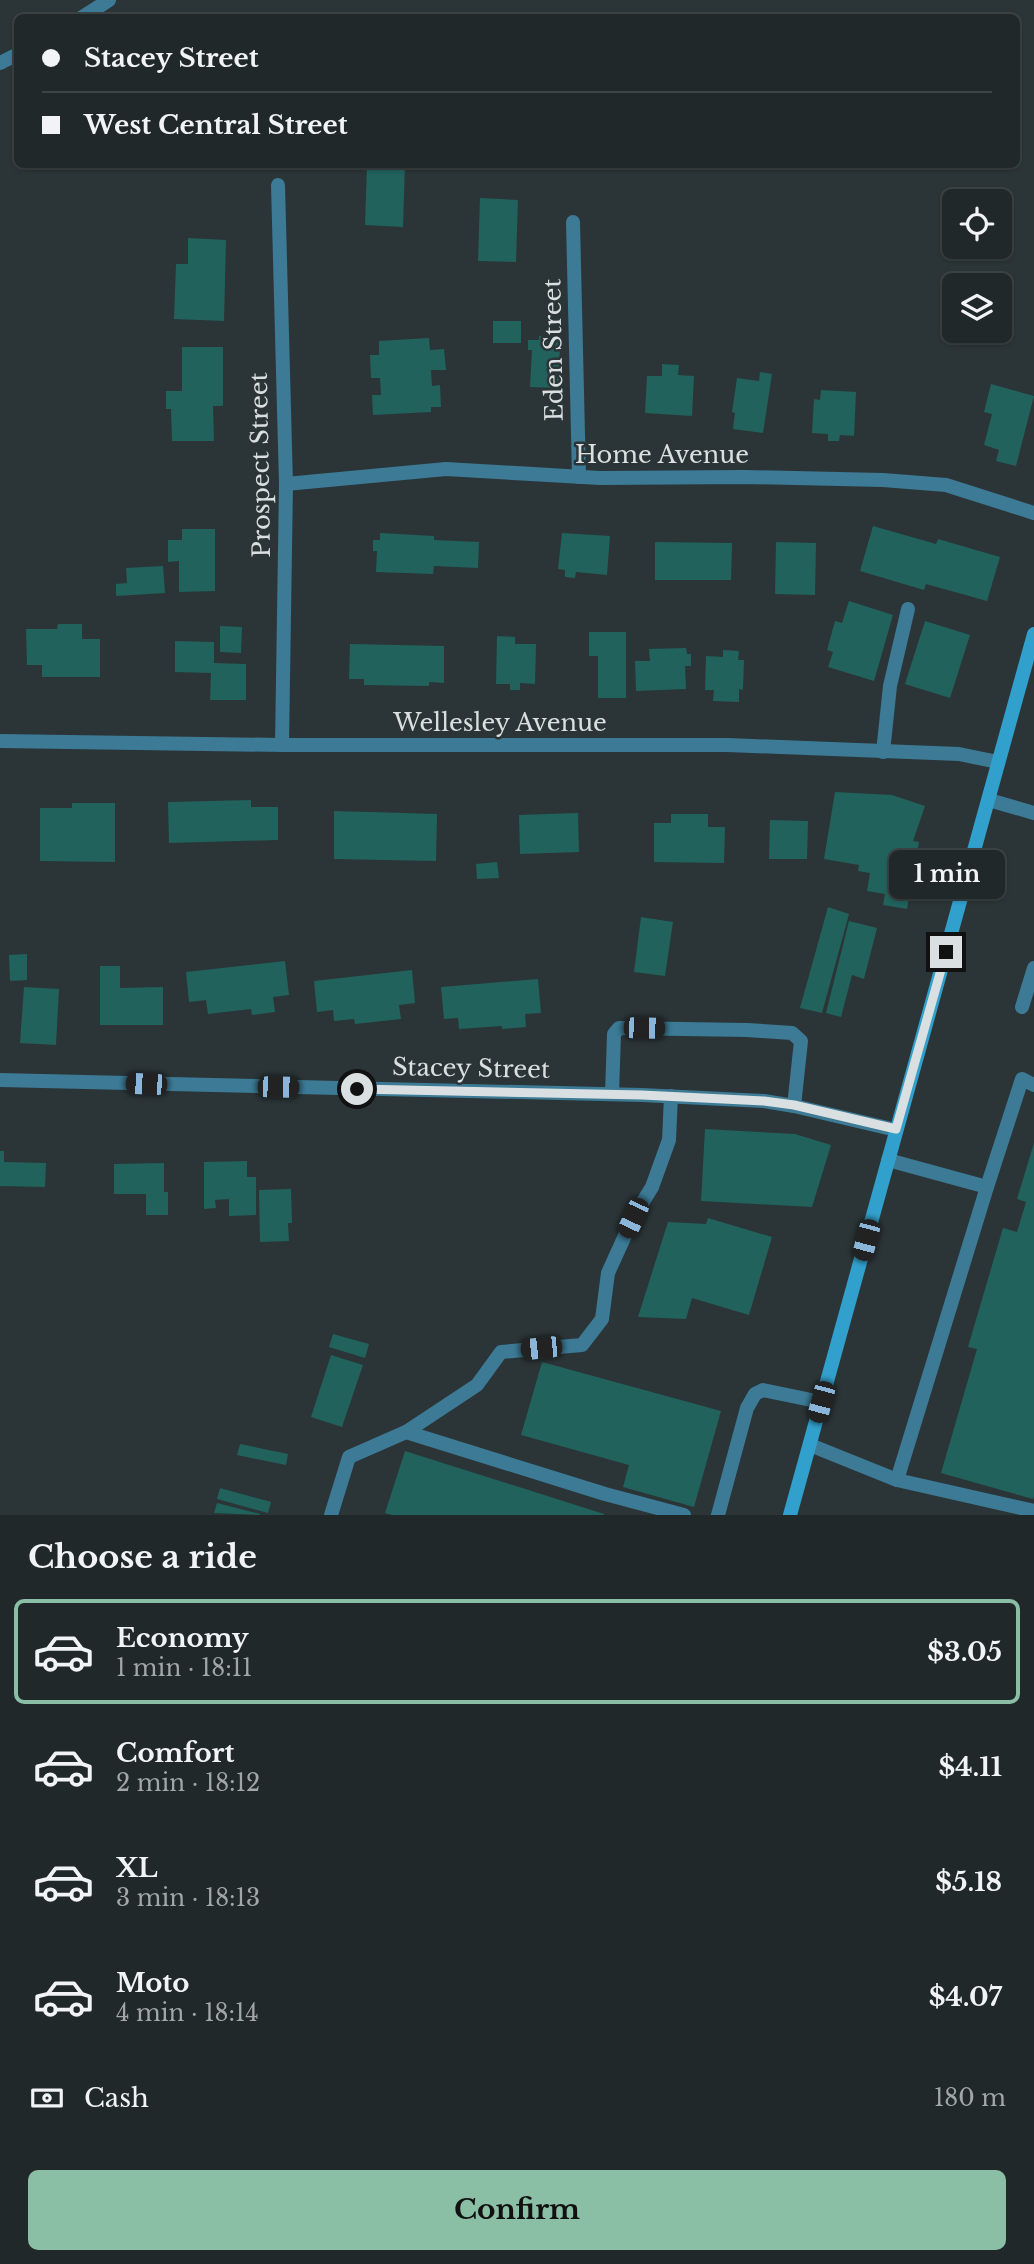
<!DOCTYPE html>
<meta charset="utf-8">
<style>
:root{--surface:#202829;--page:#2d3435;--text:#f1f3f6;--muted:#a2a6a8;--line:#3d4446;--accent:#8abfa5}
body{margin:0;font-family:"Libre Baskerville",serif;background:var(--page);color:var(--text);height:100vh;display:flex;flex-direction:column;font-size:26px;white-space:nowrap}
*{box-sizing:border-box;margin:0}
p{font-size:23px;color:var(--muted)}
.icon{flex:none;width:38px;height:38px;fill:none;stroke:currentColor;stroke-width:2;stroke-linecap:round;stroke-linejoin:round}
.map{position:relative;height:1515px;overflow:hidden}
.sheet{display:flex;flex-direction:column;background:var(--surface);flex:1}
.sheet>*{flex:none}
.top-card{position:absolute;left:14px;top:14px;width:1006px;height:154px;border-radius:10px;box-shadow:0 2px 5px #0004,0 0 0 2px var(--line);display:grid;align-content:center;height:154px;padding:0 28px;background:var(--surface)}
.tools{position:absolute;left:942px;top:189px;display:grid;gap:14px}
.tools a{display:grid;place-items:center;width:70px;height:70px;border-radius:10px;background:var(--surface);box-shadow:0 2px 5px #0004,0 0 0 2px var(--line);font-size:35px}
.end{position:absolute;width:32px;height:32px;margin:-16px;border:9px solid #dae0e1;background:#111;box-shadow:0 0 0 4px #111}
.from{border-radius:50%}
.bubble{position:absolute;height:49px;border-radius:10px;background:var(--surface);box-shadow:0 2px 5px #0004,0 0 0 2px var(--line);font-size:23px;font-weight:800;line-height:49px;text-align:center}
.car{position:absolute;width:21px;height:42px;margin:-21px -10px;border-radius:9px;box-shadow:0 0 5px 2px #0007;background:linear-gradient(#222 24%,#8ab4d8 0 40%,#222 0 76%,#8ab4d8 0 86%,#222 0)}
.top-card b{display:flex;align-items:center;gap:24px;height:66px;font-size:26px}
.top-card b+b{border-top:2px solid var(--line)}
.top-card i{width:18px;height:18px;background:var(--text)}
ul{padding:0;list-style:none}
li{display:flex;align-items:center;gap:21px;height:105px;margin:0 14px 10px;padding:0 14px;border:4px solid transparent;border-radius:10px}
li div{flex:1}
li b{display:block;font-size:26px}
li em{font-style:normal;font-weight:800}
li.on{border-color:var(--accent)}
li>.icon{width:63px;height:63px;stroke-width:1.5}
h2{padding:0 28px;font-size:32px;line-height:84px}
.pay{display:flex;align-items:center;gap:18px;height:77px;padding:0 28px;font-size:26px}
.pay p{margin-inline-start:auto}
.button{display:flex;gap:14px;margin-top:auto;padding:14px 28px}
.button a{flex:1;height:80px;border-radius:10px;background:var(--accent);color:#111;font-size:28px;font-weight:800;line-height:80px;text-align:center}
.map>svg:first-child{display:block}
</style>
<div class="map">
<svg width="1034" height="1515" viewBox="0 0 1034 1515">
<rect width="100%" height="100%" fill="#2b3537"/>
<g fill="#21625c">
<path d="M367,164H405L403,227L365,225Z"/>
<path d="M480,198L518,200L516,262L478,261Z"/>
<path d="M188,238L226,240L224,321L174,319L176,264H188Z"/>
<rect x="493" y="321" width="28" height="22"/>
<path d="M539,336L560,337L559,388L530,387L532,350H528V340H539Z"/>
<path d="M429,338L430,350L444,349L446,370H431L432,386L440,385L441,407H431V412L373,415L372,395H381L380,378H371L370,355H379V341Z"/>
<path d="M182,347H223V406H213L214,441H172L171,409H166V391H182Z"/>
<path d="M662,364L679,365L678,375L694,376L692,416L645,413L647,376H662Z"/>
<path d="M760,372L772,374L763,433L733,429L735,413L732,412L737,378L759,381Z"/>
<path d="M991,384L1034,396L1016,466L996,461L999,450L984,445L992,414L984,412Z"/>
<path d="M821,390L856,392L854,436L840,435L839,441H828V434L812,433L814,399L820,400Z"/>
<path d="M873,526L936,544L938,539L1000,557L987,601L926,584L924,590L860,571Z"/>
<path d="M182,529H215V591L179,592V561L168,562V540H182Z"/>
<path d="M380,533L434,536V540L479,542L478,568L434,566L433,574L376,572L377,551H373V540H380Z"/>
<path d="M562,533L610,536L607,575L576,572L575,578L565,577V570L558,569Z"/>
<path d="M655,542L732,543L731,580H655Z"/>
<path d="M776,542L816,543L815,595L775,594Z"/>
<path d="M163,566L165,593L116,596V584L127,583L126,568Z"/>
<path d="M849,601L893,615L874,681L828,667L833,652L827,650L835,621L842,623Z"/>
<path d="M925,621L970,635L950,698L905,684Z"/>
<path d="M58,624H82V639H100V677H42V665H27L26,629H57Z"/>
<path d="M220,626L242,627L241,653L220,652Z"/>
<path d="M589,632H626V698H598V656H589Z"/>
<path d="M497,636L515,637V644H536L535,684L520,683V690H510V684H496Z"/>
<path d="M175,641L214,642V663L246,664V700H210L211,673L175,672Z"/>
<path d="M350,644L444,646V683L429,682V686L364,685V679H349Z"/>
<path d="M686,648L687,654H691V666H685L686,689L636,691L635,661H650L649,649Z"/>
<path d="M723,650L739,651L738,660H744L743,690L739,689V702L713,701L714,690H705L706,656L723,657Z"/>
<path d="M835,792L892,795L925,806L913,841L919,842L907,909L883,905L885,894L867,891L870,873L858,871L859,865L824,859Z"/>
<path d="M251,800V807H278V840L169,843L168,802Z"/>
<path d="M72,803H115V862L40,861V808H72Z"/>
<path d="M334,811L437,814L436,861L334,859Z"/>
<path d="M578,813L579,852L520,854L519,815Z"/>
<path d="M671,814H708V827H725L724,863L654,862V823H671Z"/>
<path d="M770,820L808,821L807,859H769Z"/>
<path d="M497,862L499,878L477,879L476,864Z"/>
<path d="M828,907L849,914L822,1013L800,1008Z"/>
<path d="M641,917L673,922L665,976L634,972Z"/>
<path d="M849,921L877,928L864,979L852,975L841,1017L826,1013Z"/>
<path d="M27,954V980L10,981L9,955Z"/>
<path d="M285,961L289,995L273,997L275,1012L252,1015L251,1009L208,1014L206,1000L189,1002L186,972Z"/>
<path d="M100,966H120V988L163,987V1025H100Z"/>
<path d="M412,970L415,1003L399,1005L401,1019L355,1024L354,1019L334,1021L333,1010L317,1012L314,981Z"/>
<path d="M538,979L541,1013L525,1014L526,1027L502,1029V1026L459,1029L458,1018L444,1019L441,987Z"/>
<path d="M24,987L59,989L56,1045L20,1043Z"/>
<path d="M705,1129L795,1134L831,1145L812,1207L701,1201Z"/>
<path d="M1034,1143V1496L1033,1499L941,1473L977,1349L968,1347L1003,1228L1017,1232L1026,1202L1017,1199Z"/>
<path d="M0,1151H4V1162L46,1163L45,1187L0,1186Z"/>
<path d="M247,1161V1177H256V1215L229,1216V1199L215,1200L216,1208L204,1209V1162Z"/>
<path d="M164,1163V1192H168V1215H146V1194H114V1164Z"/>
<path d="M291,1189L292,1223H288L289,1241L260,1242L259,1190Z"/>
<path d="M708,1218L772,1237L749,1315L692,1298L686,1319L638,1317L668,1222L706,1224Z"/>
<path d="M333,1334L369,1344L365,1358L329,1347Z"/>
<path d="M331,1355L363,1365L342,1427L311,1417Z"/>
<path d="M542,1362L721,1411L694,1507L623,1487L629,1465L521,1435Z"/>
<path d="M240,1444L288,1454L286,1465L237,1455Z"/>
<path d="M405,1451L604,1514V1515H392L385,1513Z"/>
<path d="M220,1488L271,1502L268,1513L217,1499Z"/>
<path d="M217,1503L260,1514V1515L214,1513Z"/>
</g>
<g fill="none" stroke-linecap="round" stroke-linejoin="round">
<g stroke="#3c7a95" stroke-width="14">
<path d="M883,752L890,686L908,609"/>
<path d="M989,800L1034,813"/>
<path d="M1022,1007L1034,968"/>
<path d="M612,1094L614,1034L619,1028L747,1030L792,1033L801,1041L794,1106"/>
<path d="M888,1160L987,1187L1022,1079L1034,1085"/>
<path d="M406,1432L605,1494L684,1515"/>
<path d="M810,1445L897,1480L1034,1511"/>
<path d="M897,1480L987,1187"/>
<path d="M331,1515L349,1457L406,1432L477,1385L501,1352L582,1345L602,1319L608,1273L633,1218L652,1187L669,1140L671,1096"/>
<path d="M718,1515L747,1408L755,1394L763,1390L821,1402"/>
</g>
<g stroke="#3c7a95" stroke-width="14">
<path d="M81,18L109,0"/>
<path d="M0,63L18,54"/>
<path d="M278,185L286,484L282,745"/>
<path d="M573,222L579,477"/>
<path d="M286,484L446,469L600,478L745,477L883,480L946,485L1034,513"/>
<path d="M0,741L282,745H728L959,754L998,762"/>
<path d="M0,1080L642,1095L764,1101L794,1106L896,1130"/>
</g>
<path stroke="#32a0cc" stroke-width="14" d="M790,1515L1034,634"/>
</g>
<g fill="none" stroke-linecap="round" stroke-linejoin="round">
<path stroke="#dae0e1" stroke-width="9" d="M357,1089L642,1095L764,1101L794,1105L896,1129L946,952"/>
</g>
<g text-anchor="middle" dominant-baseline="central" stroke-width="5" stroke-linejoin="round" paint-order="stroke">
<g font-size="24" fill="#dae0e1" stroke="#2b3537">
<text transform="translate(553 350) rotate(-91)">Eden Street</text>
<text x="662" y="454">Home Avenue</text>
<text transform="translate(260 465) rotate(-91)">Prospect Street</text>
<text x="500" y="722">Wellesley Avenue</text>
<text transform="translate(471 1068) rotate(1)">Stacey Street</text>
</g>
</g>
</svg>
<div class="tools">
<a><svg class="icon" aria-label="locate" viewBox="0 0 24 24"><circle cx="12" cy="12" r="6"/><path d="M12 2v4M12 18v4M2 12h4M18 12h4"/></svg></a>
<a><svg class="icon" aria-label="layers" viewBox="0 0 24 24"><path d="M12 4l9 5-9 5-9-5zM3 14l9 5 9-5"/></svg></a>
</div>
<i class="end from" style="left:357px;top:1089px"></i>
<i class="end" style="left:946px;top:952px"></i>
<div class="bubble" style="left:889px;top:850px;width:116px">1 min</div>
<i class="car" style="left:644px;top:1028px;rotate:91deg"></i>
<i class="car" style="left:146px;top:1084px;rotate:272deg"></i>
<i class="car" style="left:278px;top:1087px;rotate:91deg"></i>
<i class="car" style="left:633px;top:1218px;rotate:205deg"></i>
<i class="car" style="left:866px;top:1240px;rotate:195deg"></i>
<i class="car" style="left:541px;top:1348px;rotate:264deg"></i>
<i class="car" style="left:821px;top:1402px;rotate:195deg"></i>
<div class="top-card">
<b><i class="from"></i>Stacey Street</b>
<b><i></i>West Central Street</b>
</div>
</div>
<section class="sheet">
<h2>Choose a ride</h2>
<ul>
<li class="on"><svg class="icon" aria-label="car" viewBox="0 0 24 24"><path d="M5 17H2v-5l4-1 3-4h7l3 4 3 1v5h-3M9 17h6M6 11h13"/><circle cx="7" cy="17" r="2"/><circle cx="17" cy="17" r="2"/></svg><div><b>Economy</b><p>1 min · 18:11</p></div><em>$3.05</em></li>
<li><svg class="icon" aria-label="car" viewBox="0 0 24 24"><path d="M5 17H2v-5l4-1 3-4h7l3 4 3 1v5h-3M9 17h6M6 11h13"/><circle cx="7" cy="17" r="2"/><circle cx="17" cy="17" r="2"/></svg><div><b>Comfort</b><p>2 min · 18:12</p></div><em>$4.11</em></li>
<li><svg class="icon" aria-label="car" viewBox="0 0 24 24"><path d="M5 17H2v-5l4-1 3-4h7l3 4 3 1v5h-3M9 17h6M6 11h13"/><circle cx="7" cy="17" r="2"/><circle cx="17" cy="17" r="2"/></svg><div><b>XL</b><p>3 min · 18:13</p></div><em>$5.18</em></li>
<li><svg class="icon" aria-label="car" viewBox="0 0 24 24"><path d="M5 17H2v-5l4-1 3-4h7l3 4 3 1v5h-3M9 17h6M6 11h13"/><circle cx="7" cy="17" r="2"/><circle cx="17" cy="17" r="2"/></svg><div><b>Moto</b><p>4 min · 18:14</p></div><em>$4.07</em></li>
</ul>
<div class="pay"><svg class="icon" aria-label="cash" viewBox="0 0 24 24"><path d="M3 7h18v10H3z"/><circle cx="12" cy="12" r="2"/></svg>Cash<p>180 m</p></div>
<div class="button"><a>Confirm</a></div>
</section>
